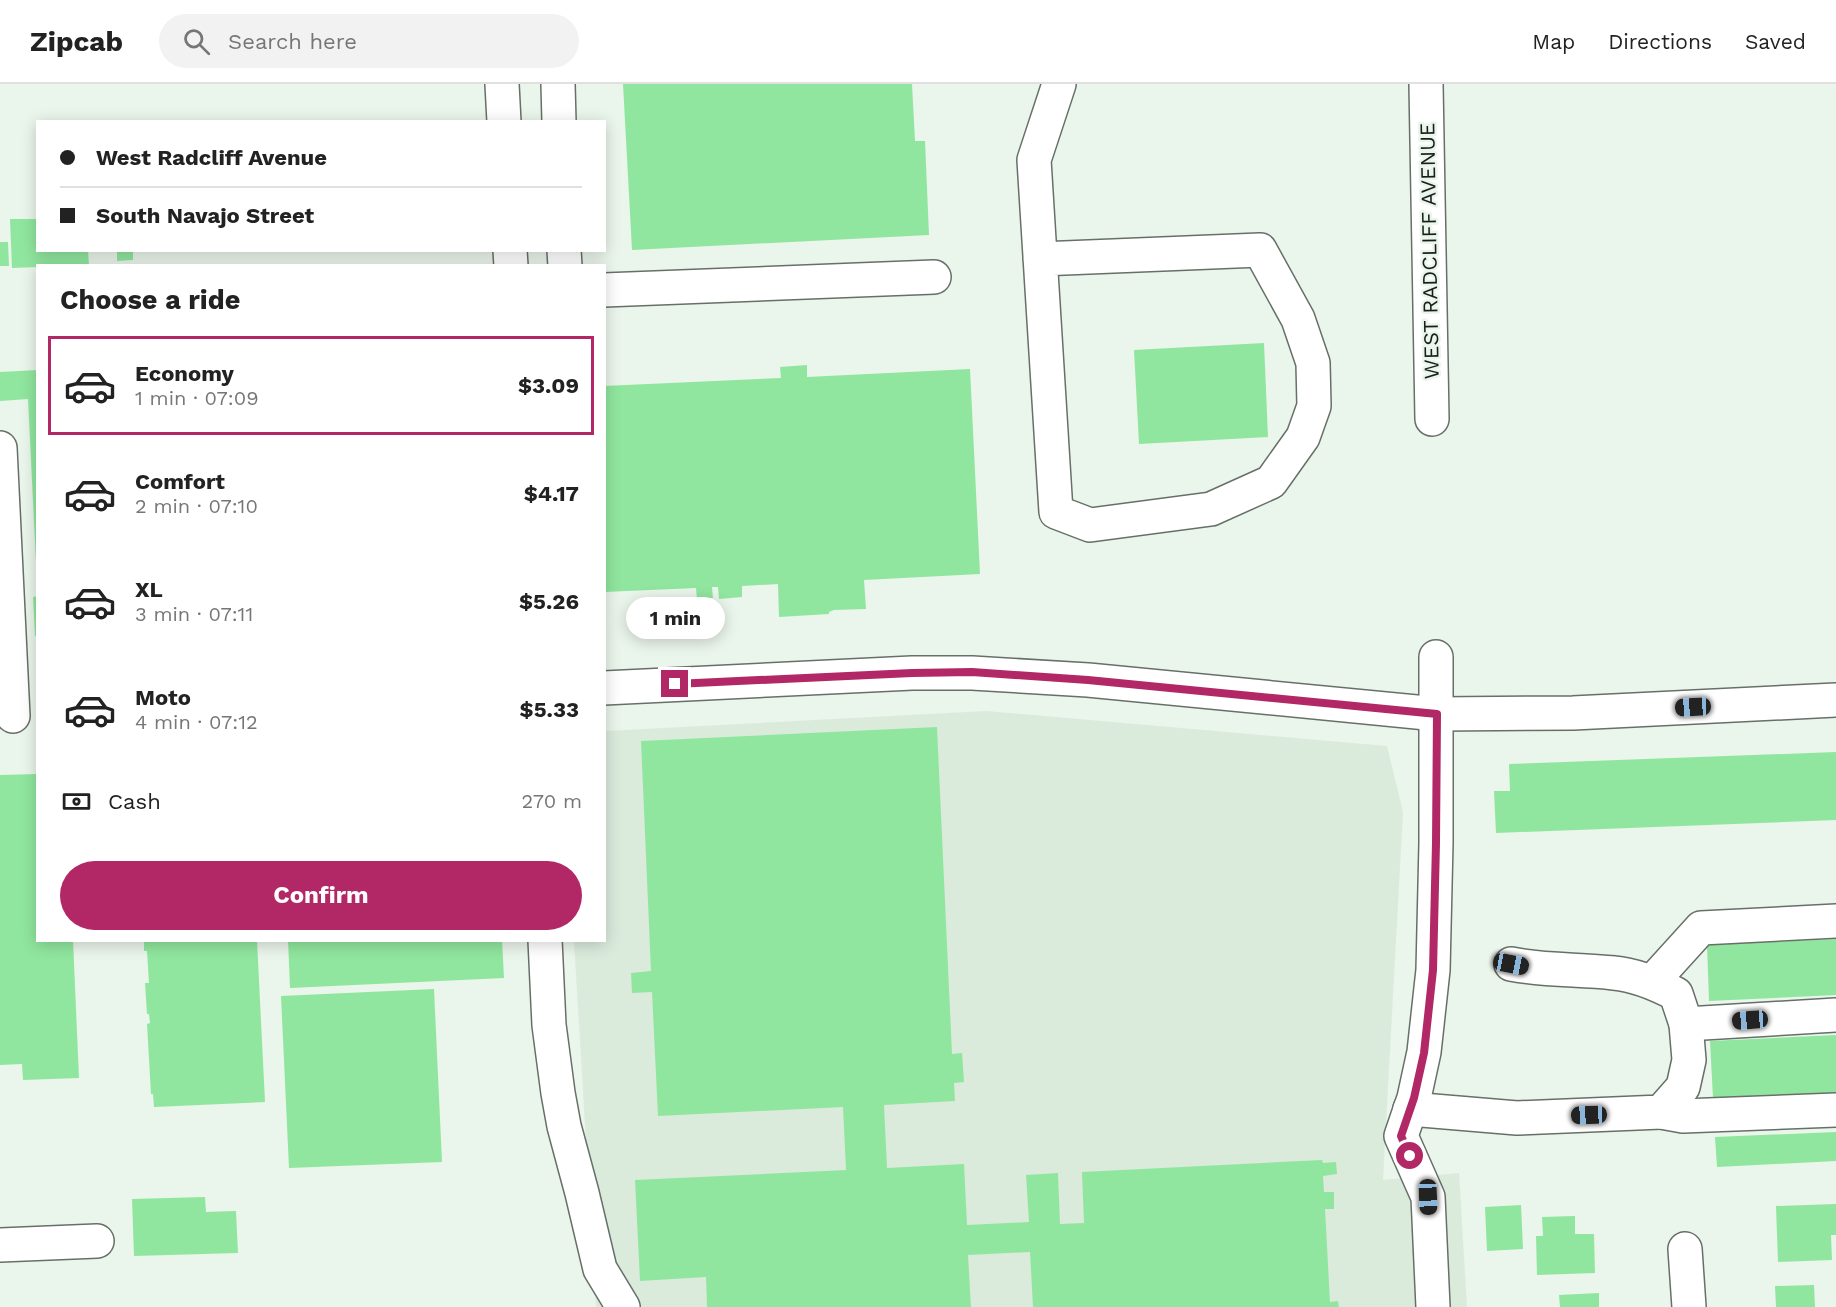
<!DOCTYPE html>
<meta charset="utf-8">
<style>
:root{--surface:#fff;--page:#f2f2f2;--text:#222;--muted:#767676;--line:#e0e0e0;--accent:#b22866}
body{margin:0;font-family:"Work Sans",sans-serif;background:var(--page);color:var(--text);height:100vh;display:flex;flex-direction:column;font-size:22px;white-space:nowrap}
*{box-sizing:border-box;margin:0}
p{font-size:20px;color:var(--muted)}
.icon{flex:none;width:33px;height:33px;fill:none;stroke:currentColor;stroke-width:2;stroke-linecap:round;stroke-linejoin:round}
.map{position:relative;flex:1;overflow:hidden}
.details{position:absolute;left:36px;top:180px;width:570px;height:678px;display:flex;flex-direction:column;background:var(--surface);border-radius:0px;box-shadow:0 3px 15px #0003}
.details>*{flex:none}
.banner{position:absolute;left:36px;top:36px;width:570px;height:132px;border-radius:0px;box-shadow:0 3px 15px #0003;display:grid;align-content:center;height:132px;padding:0 24px;background:var(--surface)}
.end{position:absolute;width:27px;height:27px;margin:-14px;border:8px solid #b22866;background:#fff;box-shadow:0 0 0 3px #fff}
.from{border-radius:50%}
.bubble{position:absolute;height:42px;border-radius:21px;background:var(--surface);box-shadow:0 3px 15px #0003;font-size:20px;font-weight:700;line-height:42px;text-align:center}
.car{position:absolute;width:18px;height:36px;margin:-18px -9px;border-radius:8px;box-shadow:0 0 4px 2px #0007;background:linear-gradient(#222 24%,#8ab4d8 0 40%,#222 0 76%,#8ab4d8 0 86%,#222 0)}
.banner b{display:flex;align-items:center;gap:21px;height:57px;font-size:22px}
.banner b+b{border-top:2px solid var(--line)}
.banner i{width:15px;height:15px;background:var(--text)}
ul{padding:0;list-style:none}
li{display:flex;align-items:center;gap:18px;height:99px;margin:0 12px 9px;padding:0 12px;border:3px solid transparent;border-radius:0px}
li div{flex:1}
li b{display:block;font-size:22px}
li em{font-style:normal;font-weight:700}
li.on{border-color:var(--accent)}
li>.icon{width:54px;height:54px;stroke-width:1.5}
h2{padding:0 24px;font-size:27px;line-height:72px}
.pay{display:flex;align-items:center;gap:15px;height:66px;padding:0 24px;font-size:22px}
.pay p{margin-inline-start:auto}
.cta{display:flex;gap:12px;margin-top:auto;padding:12px 24px}
.cta a{flex:1;height:69px;border-radius:36px;background:var(--accent);color:#fff;font-size:24px;font-weight:700;line-height:69px;text-align:center}
header{display:flex;align-items:center;gap:36px;box-sizing:border-box;height:84px;padding:0 30px;background:var(--surface);border-bottom:2px solid var(--line)}
header strong{font-size:28px}
nav{display:flex;gap:33px;margin-inline-start:auto;font-size:21px}
.search{width:420px;height:54px;background:var(--page);display:flex;align-items:center;gap:15px;box-sizing:border-box;padding:0 21px;border-radius:33px;color:var(--muted);font-size:22px}
.map>svg:first-child{display:block}
</style>
<header>
<strong>Zipcab</strong>
<div class="search"><svg class="icon" aria-label="search" viewBox="0 0 24 24"><circle cx="10" cy="10" r="6"/><path d="M15 15l6 6"/></svg>Search here</div>
<nav><a>Map</a><a>Directions</a><a>Saved</a></nav>
</header>
<div class="map">
<svg width="1836" height="1223" viewBox="0 0 1836 1223">
<rect width="100%" height="100%" fill="#eaf5eb"/>
<path fill="#daebdc" d="M986,627L1387,662L1403,728L1383,1096L1459,1089L1467,1223H596L574,857L604,856L605,647Z"/>
<g fill="#90e69e">
<path d="M623,0H912L915,57H925L929,151L632,166Z"/>
<path d="M10,135H38V166H88L89,182H38V183L12,184Z"/>
<path d="M0,158H8L9,182H0Z"/>
<path d="M117,166H133V176L117,177Z"/>
<path d="M1264,259L1268,353L1139,360L1134,266Z"/>
<path d="M807,281V293L970,285L980,490L864,496L866,525L834,526L829,528V530L779,533L778,500L742,502V513L719,515L718,503H712L713,514L697,515L696,504L604,508V302L781,294L780,283Z"/>
<path d="M38,286V479H36L28,315L0,317V288Z"/>
<path d="M38,512V552H35L33,513Z"/>
<path d="M937,643L952,970L962,969L964,998L954,999L955,1017L884,1021L887,1084L964,1080L967,1141L1029,1138L1026,1091L1058,1089L1060,1140L1084,1139L1082,1088L1322,1076L1323,1079L1336,1078L1337,1090L1323,1092L1324,1108H1334V1125H1325L1330,1218L1338,1217L1339,1223H1033L1030,1168L968,1171L971,1223H707L706,1193L640,1197L635,1096L846,1086L843,1023L658,1032L652,908L632,909L631,889L651,887L641,657Z"/>
<path d="M1836,668V736L1496,749L1494,707H1510L1509,680Z"/>
<path d="M38,690V856H73L79,994L23,996L22,980L0,981V691Z"/>
<path d="M1836,855V911L1709,917L1707,861Z"/>
<path d="M144,856H257L265,1018L154,1023L153,1010H151L147,940L150,939L149,930H147L145,899H149L147,867H144Z"/>
<path d="M288,856H502L504,894L290,904Z"/>
<path d="M434,905L442,1078L289,1084L281,912Z"/>
<path d="M1836,951V1009L1713,1014L1710,957Z"/>
<path d="M1836,1048V1077L1717,1083L1715,1053Z"/>
<path d="M205,1113L206,1128L236,1127L238,1169L134,1172L132,1115Z"/>
<path d="M1836,1120V1151H1831L1832,1176L1778,1178L1776,1122Z"/>
<path d="M1521,1121L1523,1165L1487,1167L1485,1123Z"/>
<path d="M1575,1132V1150H1594L1595,1189L1537,1191L1536,1152H1543L1542,1133Z"/>
<path d="M1814,1201L1815,1223H1776L1775,1202Z"/>
<path d="M1599,1209V1223H1560L1559,1211Z"/>
</g>
<g fill="none" stroke-linecap="round" stroke-linejoin="round">
<defs>
<g id="minor">
<path d="M502,0L504,38"/>
<path d="M558,0L559,38"/>
<path d="M1426,0L1432,335"/>
<path d="M510,166L511,182"/>
<path d="M564,166L565,182"/>
<path d="M1040,175L1260,166L1298,235L1313,279L1314,322L1303,353L1271,398L1211,425L1090,441L1056,428L1034,76L1059,0"/>
<path d="M604,206L934,193"/>
<path d="M0,364L13,632"/>
<path d="M604,604L912,589H972L1088,596L1437,630L1573,629L1836,616"/>
<path d="M545,856L549,941L558,1009L564,1042L582,1109L600,1185L623,1223"/>
<path d="M1652,898L1701,844L1836,837"/>
<path d="M1686,940L1836,931"/>
<path d="M1410,1025L1517,1034L1661,1028L1683,1003L1689,976L1686,940L1676,910C1657,900 1636,891 1614,889C1579,885 1545,887 1511,880"/>
<path d="M1661,1028L1683,1032L1836,1026"/>
<path d="M0,1161L97,1157"/>
<path d="M1685,1165L1689,1223"/>
<path d="M1433,1223L1428,1113L1401,1052L1414,1014L1424,968L1433,886L1436,759V573"/>
</g>
</defs>
<use href="#minor" stroke="#677068" stroke-width="36"/>
<use href="#minor" stroke="#fff" stroke-width="33"/>
</g>
<g fill="none" stroke-linecap="round" stroke-linejoin="round">
<path stroke="#b22866" stroke-width="8" d="M675,600L912,589L972,588L1088,596L1437,630L1436,759L1433,886L1424,969L1414,1014L1401,1052L1410,1072"/>
</g>
<g text-anchor="middle" dominant-baseline="central" stroke-width="5" stroke-linejoin="round" paint-order="stroke">
<g font-size="21" fill="#1a1d1a" stroke="#eaf5eb">
<text transform="translate(1429 167) rotate(-91)">WEST RADCLIFF AVENUE</text>
</g>
</g>
</svg>
<i class="end from" style="left:1410px;top:1072px"></i>
<i class="end" style="left:675px;top:600px"></i>
<div class="bubble" style="left:626px;top:513px;width:99px">1 min</div>
<i class="car" style="left:1693px;top:623px;rotate:267deg"></i>
<i class="car" style="left:1511px;top:880px;rotate:101deg"></i>
<i class="car" style="left:1750px;top:936px;rotate:266deg"></i>
<i class="car" style="left:1589px;top:1031px;rotate:268deg"></i>
<i class="car" style="left:1428px;top:1113px;rotate:178deg"></i>
<div class="banner">
<b><i class="from"></i>West Radcliff Avenue</b>
<b><i></i>South Navajo Street</b>
</div>
<section class="details">
<h2>Choose a ride</h2>
<ul>
<li class="on"><svg class="icon" aria-label="car" viewBox="0 0 24 24"><path d="M5 17H2v-5l4-1 3-4h7l3 4 3 1v5h-3M9 17h6M6 11h13"/><circle cx="7" cy="17" r="2"/><circle cx="17" cy="17" r="2"/></svg><div><b>Economy</b><p>1 min · 07:09</p></div><em>$3.09</em></li>
<li><svg class="icon" aria-label="car" viewBox="0 0 24 24"><path d="M5 17H2v-5l4-1 3-4h7l3 4 3 1v5h-3M9 17h6M6 11h13"/><circle cx="7" cy="17" r="2"/><circle cx="17" cy="17" r="2"/></svg><div><b>Comfort</b><p>2 min · 07:10</p></div><em>$4.17</em></li>
<li><svg class="icon" aria-label="car" viewBox="0 0 24 24"><path d="M5 17H2v-5l4-1 3-4h7l3 4 3 1v5h-3M9 17h6M6 11h13"/><circle cx="7" cy="17" r="2"/><circle cx="17" cy="17" r="2"/></svg><div><b>XL</b><p>3 min · 07:11</p></div><em>$5.26</em></li>
<li><svg class="icon" aria-label="car" viewBox="0 0 24 24"><path d="M5 17H2v-5l4-1 3-4h7l3 4 3 1v5h-3M9 17h6M6 11h13"/><circle cx="7" cy="17" r="2"/><circle cx="17" cy="17" r="2"/></svg><div><b>Moto</b><p>4 min · 07:12</p></div><em>$5.33</em></li>
</ul>
<div class="pay"><svg class="icon" aria-label="cash" viewBox="0 0 24 24"><path d="M3 7h18v10H3z"/><circle cx="12" cy="12" r="2"/></svg>Cash<p>270 m</p></div>
<div class="cta"><a>Confirm</a></div>
</section>
</div>
